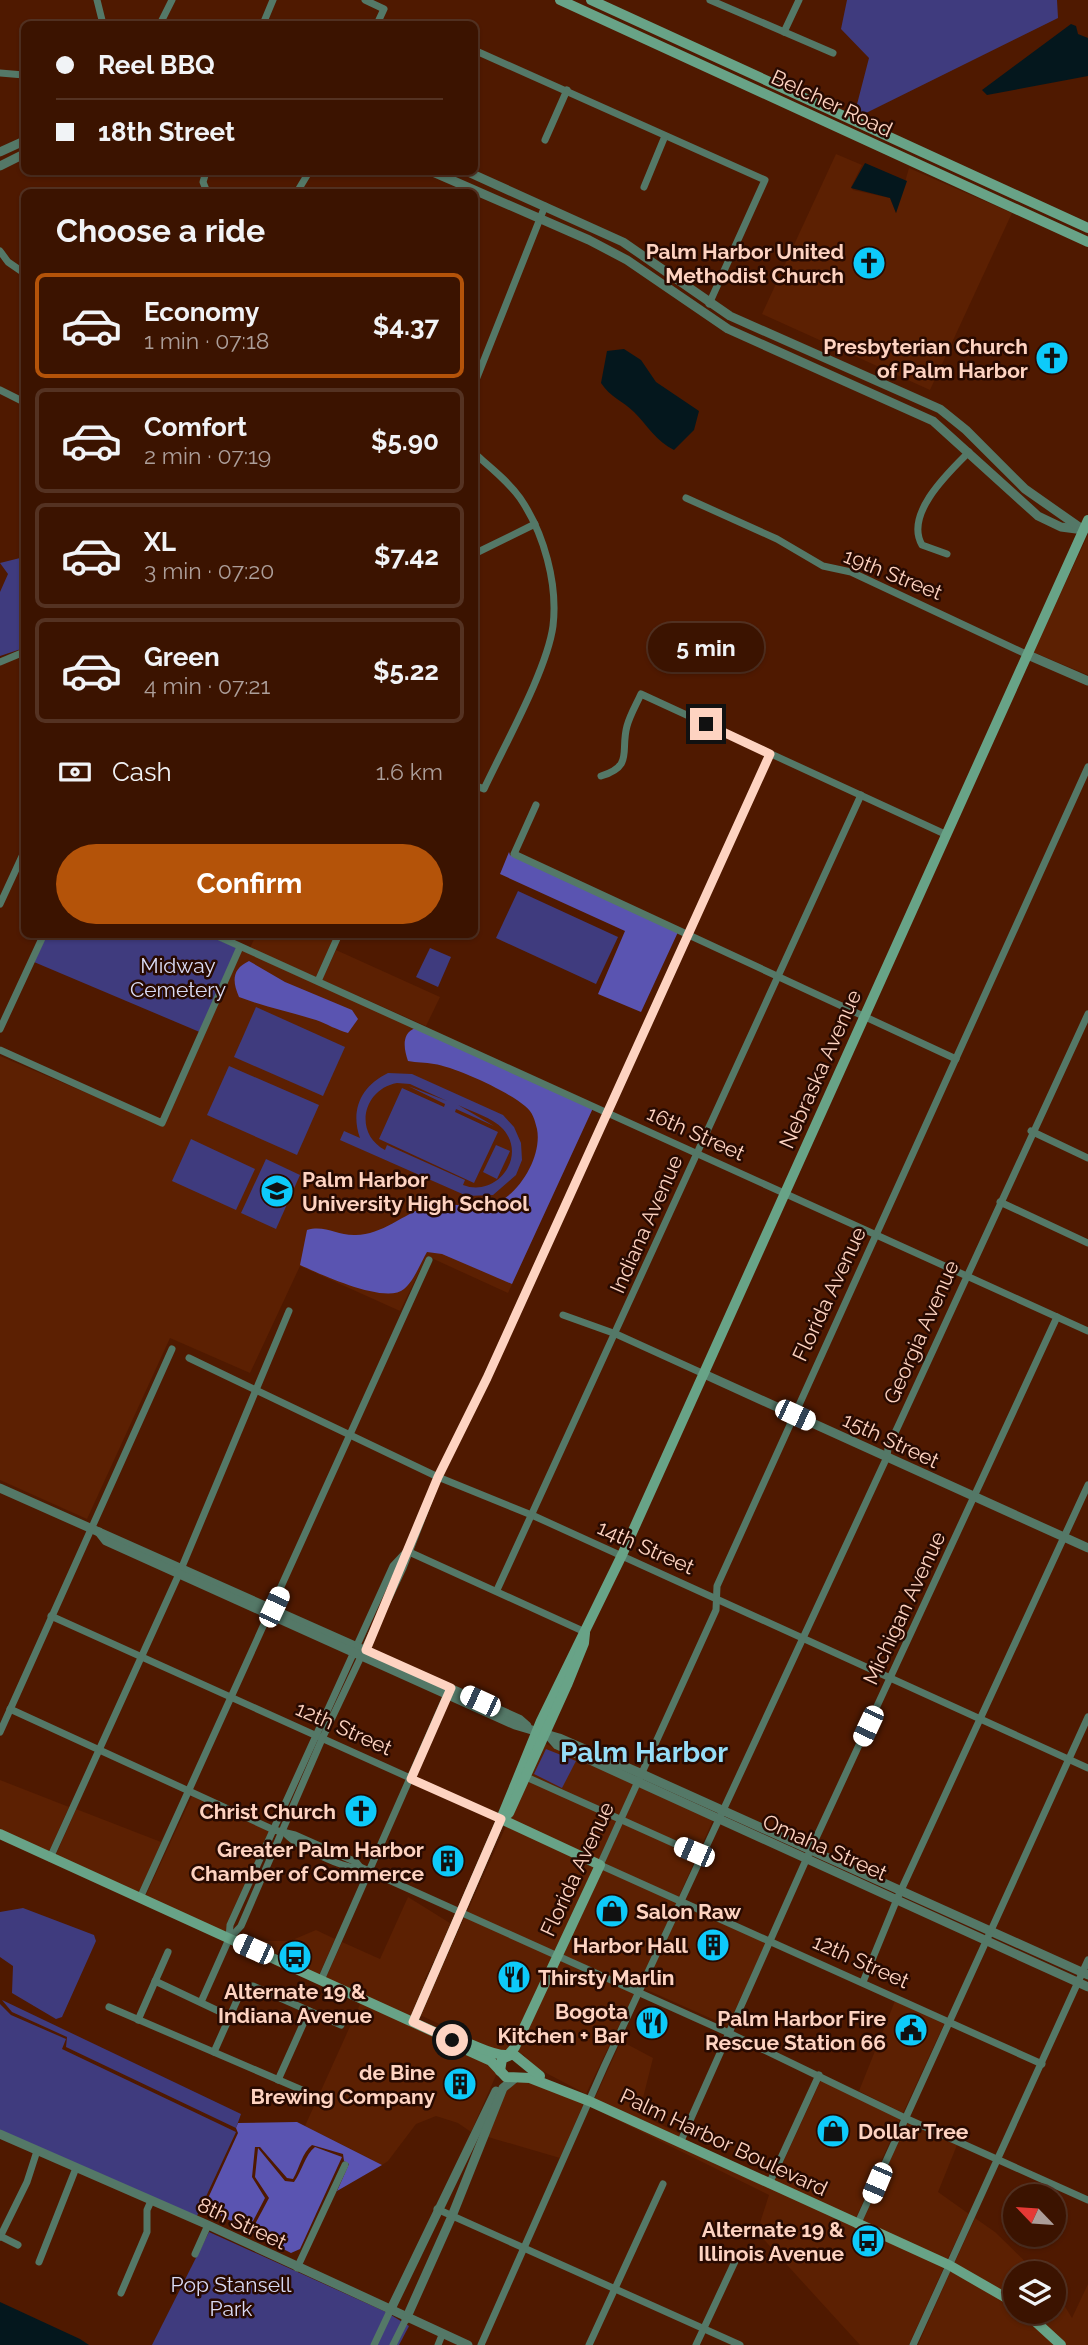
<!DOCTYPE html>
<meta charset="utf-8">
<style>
:root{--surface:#3b1300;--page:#46200f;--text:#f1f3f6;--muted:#ac9e99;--line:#543222;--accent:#b45309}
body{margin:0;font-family:Raleway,sans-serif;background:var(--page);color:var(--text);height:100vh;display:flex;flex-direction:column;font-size:26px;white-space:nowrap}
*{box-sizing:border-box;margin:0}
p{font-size:23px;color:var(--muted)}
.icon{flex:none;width:38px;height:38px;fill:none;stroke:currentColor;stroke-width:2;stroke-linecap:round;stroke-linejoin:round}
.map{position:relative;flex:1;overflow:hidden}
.sheet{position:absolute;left:21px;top:189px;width:457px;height:749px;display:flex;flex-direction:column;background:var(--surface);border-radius:10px;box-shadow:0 2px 5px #0004,0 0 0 2px var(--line)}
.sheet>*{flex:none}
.banner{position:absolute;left:21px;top:21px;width:457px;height:154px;border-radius:10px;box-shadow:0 2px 5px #0004,0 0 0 2px var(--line);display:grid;align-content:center;height:154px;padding:0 35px;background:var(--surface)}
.needle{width:46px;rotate:295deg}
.buttons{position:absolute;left:1003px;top:2184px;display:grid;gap:14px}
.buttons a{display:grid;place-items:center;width:63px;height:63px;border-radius:50%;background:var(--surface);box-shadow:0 2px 5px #0004,0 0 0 2px var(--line);font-size:35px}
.end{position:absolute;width:32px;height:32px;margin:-16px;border:9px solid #fed3c1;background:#111;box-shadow:0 0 0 4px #111}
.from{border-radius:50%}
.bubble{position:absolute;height:49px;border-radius:24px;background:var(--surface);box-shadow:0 2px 5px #0004,0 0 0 2px var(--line);font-size:23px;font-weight:700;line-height:49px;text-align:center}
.car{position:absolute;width:21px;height:42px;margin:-21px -10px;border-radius:9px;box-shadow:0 0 5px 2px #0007;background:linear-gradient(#fff 24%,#345 0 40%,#fff 0 76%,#345 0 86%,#fff 0)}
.banner b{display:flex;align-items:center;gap:24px;height:66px;font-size:26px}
.banner b+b{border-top:2px solid var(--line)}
.banner i{width:18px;height:18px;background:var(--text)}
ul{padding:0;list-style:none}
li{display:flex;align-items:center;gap:21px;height:105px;margin:0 14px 10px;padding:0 21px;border:4px solid var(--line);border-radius:10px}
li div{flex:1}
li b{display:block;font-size:26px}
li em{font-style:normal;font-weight:700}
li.active{border-color:var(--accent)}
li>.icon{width:63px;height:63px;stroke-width:1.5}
h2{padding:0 35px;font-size:32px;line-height:84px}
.pay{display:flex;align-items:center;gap:18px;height:77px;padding:0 35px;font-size:26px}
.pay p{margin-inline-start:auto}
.cta{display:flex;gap:14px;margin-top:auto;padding:14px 35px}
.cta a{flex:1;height:80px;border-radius:42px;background:var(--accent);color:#fff;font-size:28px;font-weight:700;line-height:80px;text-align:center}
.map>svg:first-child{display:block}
</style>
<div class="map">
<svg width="1088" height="2345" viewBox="0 0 1088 2345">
<rect width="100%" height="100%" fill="#4f1900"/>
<g fill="#5c2002">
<path d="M836,154L862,165L851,187L853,190L890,198L896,213L909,168L1012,213L930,390L762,314Z"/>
<path d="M1088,535V675L1033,652Z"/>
<path d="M256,935H335L316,977L250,948Z"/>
<path d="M242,950L593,1108L508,1293L427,1256L400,1311L300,1266L250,1373L170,1338L87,1519L0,1480V1056L164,1126Z"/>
<path d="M336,950L440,997L426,1026L322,980Z"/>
<path d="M544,1743L713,1820L676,1903L766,1943L728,2026L638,1986L586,2094L529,2064L524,2055L509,2049L501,2053L420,2015Z"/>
<path d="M0,1780L69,1807L48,1854L0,1831Z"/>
<path d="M185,1792L138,1894L55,1857L76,1809L161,1842Z"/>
<path d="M192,1796L269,1831L227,1923L226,1933L145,1897Z"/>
<path d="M408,1897L453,1925L424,1980L428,1981L411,2018L326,1978L342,1942L380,1959Z"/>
<path d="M316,1930L335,1939L319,1975L244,1941H290Z"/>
<path d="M895,2001L944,2024L903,2113L859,2091Z"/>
<path d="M361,2002L449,2042L489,2064L497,2073L471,2132L458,2123L436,2116L416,2124L388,2161L382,2165L305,2126Z"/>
<path d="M621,2041L653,2058L639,2114L680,2134L678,2139L594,2100Z"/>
<path d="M821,2080L900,2119L855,2220L774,2182Z"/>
<path d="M529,2081L584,2103L560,2158L488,2137L506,2089L518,2082Z"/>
<path d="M591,2107L944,2267L909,2345H860L757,2232L769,2195Z"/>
<path d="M907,2123L957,2145L938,2192L969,2214L947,2260L862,2223Z"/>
<path d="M975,2218L995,2232L1037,2273H1015V2299L954,2264Z"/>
<path d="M951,2270L1015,2308V2312H1020L1056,2345H918Z"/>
<path d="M1088,2284V2345H1066L1030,2312H1054V2289L1072,2318Z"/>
</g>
<g fill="#3f3b7e" fill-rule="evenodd">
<path d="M847,0H1057L1058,18L862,115L855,112L869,58L841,29Z"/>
<path d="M24,557V648L0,656V592L8,574L0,563Z"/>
<path d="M518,891L618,937L596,984L496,938Z"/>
<path d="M47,935H207L240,949L202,1033L34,962Z"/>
<path d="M430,948L451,957L438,987L416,977Z"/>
<path d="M256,1007L345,1047L323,1096L234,1057Z"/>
<path d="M229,1066L319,1105L297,1155L207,1115Z"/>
<path d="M388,1073L412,1074L503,1115L514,1127L521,1143L522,1160L516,1175L493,1195L467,1196L340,1140L344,1131L360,1138C350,1110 361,1086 388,1073ZM397,1083L410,1084L447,1101L408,1086L445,1104L444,1107L402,1088L379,1139L474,1183L498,1132L455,1112L456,1109L494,1126L458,1105C472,1112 492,1117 503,1129C528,1157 496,1198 463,1185L465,1180L387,1145L385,1150C353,1133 363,1089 397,1083Z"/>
<path d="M191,1139L255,1169L236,1210L172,1181Z"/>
<path d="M496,1145L510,1151L497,1179L483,1172Z"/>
<path d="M266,1159L300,1175L276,1229L241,1213Z"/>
<path d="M546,1749L576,1761L562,1788L534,1774Z"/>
<path d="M23,1908L94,1935L96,1941L62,2017L56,2019L12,1993L13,1966L0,1957V1912Z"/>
<path d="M2,2000L241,2114L236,2128L66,2047L67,2037L12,2012Z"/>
<path d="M0,2004L11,2015L66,2039L62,2049L236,2132L196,2218L0,2132Z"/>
<path d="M209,2232L386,2312L409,2326L399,2345H152Z"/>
</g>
<g fill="#5a54b1">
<path d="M509,852L510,855L678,932L641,1012L598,994L625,931L500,874Z"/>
<path d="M249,961L285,982L352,1010L358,1019L348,1033C337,1030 327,1024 316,1020C290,1012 265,1007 239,997C232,981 232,969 249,961Z"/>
<path d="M415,1028L593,1108L512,1284L442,1254L427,1252C421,1262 414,1281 404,1289C386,1305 320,1274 300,1265L307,1230C325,1225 336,1235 354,1235C381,1236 403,1214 428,1206C446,1201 462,1207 480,1207C513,1207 543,1159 537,1129C535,1121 533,1112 525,1106C509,1092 456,1067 434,1064C425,1062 417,1063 408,1061C404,1049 401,1034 415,1028Z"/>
<path d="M297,2122L382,2165L337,2191L349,2164L344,2161L343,2154L312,2145C302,2153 300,2167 293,2179L287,2178L260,2147H255L252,2177L265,2198L251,2225L258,2235L204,2207L238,2133L236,2128L238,2123Z"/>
<path d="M315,2147L342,2157L300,2249L291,2253L264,2239L254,2226L269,2198L255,2177L258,2148L285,2181L294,2182C302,2171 305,2155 315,2147Z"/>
</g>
<g fill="#04171d">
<path d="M1071,24L1076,26L1078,34L1088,38V76L987,95L982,90Z"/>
<path d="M865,163L907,181L896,213L890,198L851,188Z"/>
<path d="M624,349L641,360L656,382L699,411L694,430L674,450C657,442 647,425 634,412C623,401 610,397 601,383L607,351Z"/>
<path d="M0,2302L80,2339L89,2345H0Z"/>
</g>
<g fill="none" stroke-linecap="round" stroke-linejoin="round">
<g stroke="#547867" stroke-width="7">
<path d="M97,0L103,24"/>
<path d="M365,0L384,9L377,24"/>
<path d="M710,0L833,53"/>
<path d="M160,24L172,0"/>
<path d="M263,24L273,0"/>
<path d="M784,32L799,0"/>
<path d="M474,50L765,180L709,304"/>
<path d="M0,73L24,75"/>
<path d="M545,140L567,90"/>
<path d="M206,172L203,182L207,192"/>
<path d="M644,187L665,136"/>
<path d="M297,192L309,172"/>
<path d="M0,251L8,262L24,273"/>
<path d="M474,385L545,206"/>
<path d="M0,390L24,402"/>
<path d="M474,453C490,467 508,481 520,498C544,533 558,584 553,626C547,670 504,746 484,789L474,785"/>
<path d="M686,498L777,539L823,566L851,572L1028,655"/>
<path d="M474,554L535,524"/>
<path d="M947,554L922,545C904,514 949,472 969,452"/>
<path d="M0,662L24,652"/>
<path d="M601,776C634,766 620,751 627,726C630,715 636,705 641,694L947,835"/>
<path d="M536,805L514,854L956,1059"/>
<path d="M0,904L24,852"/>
<path d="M213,934L1088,1331"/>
<path d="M318,981L339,934"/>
<path d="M0,1029L44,934"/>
<path d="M0,1050L162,1123L240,947"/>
<path d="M1031,1131L1088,1158"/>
<path d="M1000,1202L1088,1243"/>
<path d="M563,1315L616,1334L704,1374"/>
<path d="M189,1358L438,1477L534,1516L1088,1768"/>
<path d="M407,1551L585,1632"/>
<path d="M497,1590L861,795"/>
<path d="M51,1616L501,1819"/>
<path d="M10,1709L274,1830L295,1835L356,1862L360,1867L731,2034L905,2118L1088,2200"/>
<path d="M0,1732L172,1349"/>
<path d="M524,1776L702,1856"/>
<path d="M287,1835C298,1846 346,1871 360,1867"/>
<path d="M50,1858L179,1574L289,1311"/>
<path d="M140,1898L429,1260"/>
<path d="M229,1939L241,1926L322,1739L403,1568L438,1477L477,1399L770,754"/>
<path d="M321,1980L448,1692"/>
<path d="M155,1981L229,2016"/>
<path d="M863,1982L897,1899L1088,1485"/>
<path d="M201,2002L229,1939L230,1925L393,1566L407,1551"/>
<path d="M109,2007L302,2090"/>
<path d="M138,2020L168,1952"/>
<path d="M214,2052L242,1989L253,1986L341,2025"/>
<path d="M1042,2064L600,1865L716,1610L717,1586L1088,767"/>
<path d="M278,2080L309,2011"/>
<path d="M680,2143L810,1851L1057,1317"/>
<path d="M769,2184L819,2075"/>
<path d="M437,2209L740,2345"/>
<path d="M857,2225L1088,1717"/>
<path d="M0,2237L27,2182L37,2151"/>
<path d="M2,2237L18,2245"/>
<path d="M195,2254L208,2225"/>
<path d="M39,2262L76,2168"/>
<path d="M297,2268L345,2165"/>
<path d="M121,2293L147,2232V2210L151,2201"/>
<path d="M374,2345L390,2311"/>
<path d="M393,2345L406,2319"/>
<path d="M438,2345L442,2335"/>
<path d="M481,2345L604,2067L887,1457L888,1448L1088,1014"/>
<path d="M589,2345L663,2184"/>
<path d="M696,2345L738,2255"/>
<path d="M913,2345L1088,1960"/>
</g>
<g stroke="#547867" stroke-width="9">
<path d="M0,152L24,141"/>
<path d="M0,166L24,154"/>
<path d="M433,172L589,240L627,260L728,329L933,421L1038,516L1061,527L1084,530"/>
<path d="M468,172L623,242L730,316L940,409L966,430L1025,489L1082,529"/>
<path d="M1028,655L1088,681"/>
<path d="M704,1374L1088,1548"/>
<path d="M0,1488L519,1719L527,1726"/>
<path d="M99,1532L106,1541L515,1725L559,1738L642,1774L1088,1975"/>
<path d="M550,1737L557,1745L1088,1987"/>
<path d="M413,2022L501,1819"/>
<path d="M0,2134L208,2225L468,2345"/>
<path d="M390,2311L496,2091"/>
<path d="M406,2319L452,2216L503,2088L514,2079"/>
</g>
<g stroke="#68a387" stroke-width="10">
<path d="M560,0L1088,242"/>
<path d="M591,0L1088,228"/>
<path d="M501,1819L541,1721L622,1555L1088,520"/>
<path d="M501,1819L600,1865L515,2047L509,2054"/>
<path d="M501,1819L509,1813L567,1685L584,1643L585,1633"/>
<path d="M0,1834L452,2040L460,2047L491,2061L506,2077L530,2078L589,2101L949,2265L1015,2303"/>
<path d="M453,2040C472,2041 487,2055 506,2055"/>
<path d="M500,2071L502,2059L513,2054L540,2076"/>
<path d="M1025,2312L1061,2345"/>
</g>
</g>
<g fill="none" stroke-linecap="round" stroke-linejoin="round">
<path stroke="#fed3c1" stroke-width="9" d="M452,2040L413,2022L501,1819L411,1779L451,1688L366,1650L438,1477L487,1378L770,754L706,724"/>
</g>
<defs>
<symbol id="church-disc" viewBox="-11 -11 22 22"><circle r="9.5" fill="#0dcafa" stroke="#280a01"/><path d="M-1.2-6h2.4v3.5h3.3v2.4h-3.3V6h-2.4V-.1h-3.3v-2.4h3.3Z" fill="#111"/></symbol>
<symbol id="school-disc" viewBox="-11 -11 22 22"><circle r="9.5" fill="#0dcafa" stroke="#280a01"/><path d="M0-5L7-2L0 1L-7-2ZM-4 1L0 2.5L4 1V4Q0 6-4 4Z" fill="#111"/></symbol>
<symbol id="building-disc" viewBox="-11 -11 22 22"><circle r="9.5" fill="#0dcafa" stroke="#280a01"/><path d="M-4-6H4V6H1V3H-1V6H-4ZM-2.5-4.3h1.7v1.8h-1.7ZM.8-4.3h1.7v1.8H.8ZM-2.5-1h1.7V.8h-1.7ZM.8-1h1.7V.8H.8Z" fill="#111"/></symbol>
<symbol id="shop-disc" viewBox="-11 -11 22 22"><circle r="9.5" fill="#0dcafa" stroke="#280a01"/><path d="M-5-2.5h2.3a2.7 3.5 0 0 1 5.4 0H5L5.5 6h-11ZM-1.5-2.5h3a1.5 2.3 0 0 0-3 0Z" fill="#111"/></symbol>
<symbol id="bus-disc" viewBox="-11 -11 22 22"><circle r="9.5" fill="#0dcafa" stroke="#280a01"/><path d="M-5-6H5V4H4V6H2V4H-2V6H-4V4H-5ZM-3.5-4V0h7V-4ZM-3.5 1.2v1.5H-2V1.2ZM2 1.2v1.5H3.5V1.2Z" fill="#111"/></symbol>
<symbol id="restaurant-disc" viewBox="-11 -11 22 22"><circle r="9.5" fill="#0dcafa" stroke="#280a01"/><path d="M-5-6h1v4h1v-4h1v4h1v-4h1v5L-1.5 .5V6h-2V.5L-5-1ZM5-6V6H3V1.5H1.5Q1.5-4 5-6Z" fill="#111"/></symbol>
<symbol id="civic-disc" viewBox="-11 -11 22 22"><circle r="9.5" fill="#0dcafa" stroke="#280a01"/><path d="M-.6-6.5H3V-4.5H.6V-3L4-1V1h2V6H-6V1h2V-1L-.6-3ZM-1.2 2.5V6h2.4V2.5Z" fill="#111"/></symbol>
</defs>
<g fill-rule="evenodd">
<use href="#church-disc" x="850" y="244" width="38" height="38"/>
<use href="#church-disc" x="1033" y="339" width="38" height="38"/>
<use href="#school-disc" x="258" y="1172" width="38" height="38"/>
<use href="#church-disc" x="342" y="1792" width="38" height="38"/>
<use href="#building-disc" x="429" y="1842" width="38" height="38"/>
<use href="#shop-disc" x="593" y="1892" width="38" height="38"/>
<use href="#building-disc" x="694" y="1926" width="38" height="38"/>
<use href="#bus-disc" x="276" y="1938" width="38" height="38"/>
<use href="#restaurant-disc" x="495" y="1958" width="38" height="38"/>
<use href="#restaurant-disc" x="633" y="2004" width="38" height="38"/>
<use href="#civic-disc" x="892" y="2011" width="38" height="38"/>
<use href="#building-disc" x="441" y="2065" width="38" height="38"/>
<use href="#shop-disc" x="814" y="2112" width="38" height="38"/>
<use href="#bus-disc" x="849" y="2222" width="38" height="38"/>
</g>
<g text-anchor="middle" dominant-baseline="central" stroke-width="5" stroke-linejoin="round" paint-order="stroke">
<g font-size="21" fill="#fed3c1" stroke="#280a01">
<text transform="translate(832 103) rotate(25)">Belcher Road</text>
<text transform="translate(893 574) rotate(22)">19th Street</text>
<text transform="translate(820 1069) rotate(-66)">Nebraska Avenue</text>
<text transform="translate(696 1133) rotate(24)">16th Street</text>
<text transform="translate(646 1224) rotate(-66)">Indiana Avenue</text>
<text transform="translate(829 1294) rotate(-65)">Florida Avenue</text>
<text transform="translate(921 1332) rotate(-66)">Georgia Avenue</text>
<text transform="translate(891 1440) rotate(25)">15th Street</text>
<text transform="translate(646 1547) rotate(24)">14th Street</text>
<text transform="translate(904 1608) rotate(-65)">Michigan Avenue</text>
<text transform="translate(344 1728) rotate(24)">12th Street</text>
<text transform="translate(825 1847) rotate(24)">Omaha Street</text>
<text transform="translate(577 1869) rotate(-65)">Florida Avenue</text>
<text transform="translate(861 1961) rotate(24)">12th Street</text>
<text transform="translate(724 2142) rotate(25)">Palm Harbor Boulevard</text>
<text transform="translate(242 2223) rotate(25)">8th Street</text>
</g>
<g font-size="21" font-weight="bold" fill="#fed3c1" stroke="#280a01" text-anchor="end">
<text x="844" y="251">Palm Harbor United<tspan x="844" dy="24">Methodist Church</tspan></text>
<text x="1028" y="346">Presbyterian Church<tspan x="1028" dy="24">of Palm Harbor</tspan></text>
<text x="302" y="1179" text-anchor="start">Palm Harbor<tspan x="302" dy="24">University High School</tspan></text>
<text x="336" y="1811">Christ Church</text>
<text x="424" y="1849">Greater Palm Harbor<tspan x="424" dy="24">Chamber of Commerce</tspan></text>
<text x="636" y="1911" text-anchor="start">Salon Raw</text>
<text x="688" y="1945">Harbor Hall</text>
<text x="538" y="1977" text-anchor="start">Thirsty Marlin</text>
<text x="295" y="1991" text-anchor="middle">Alternate 19 &amp;<tspan x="295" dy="24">Indiana Avenue</tspan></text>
<text x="628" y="2011">Bogota<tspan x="628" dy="24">Kitchen + Bar</tspan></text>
<text x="886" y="2018">Palm Harbor Fire<tspan x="886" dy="24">Rescue Station 66</tspan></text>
<text x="435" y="2072">de Bine<tspan x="435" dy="24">Brewing Company</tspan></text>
<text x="858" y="2131" text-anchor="start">Dollar Tree</text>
<text x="844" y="2229">Alternate 19 &amp;<tspan x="844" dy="24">Illinois Avenue</tspan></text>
</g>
<g font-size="21" fill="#dadbf5" stroke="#280a01">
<text x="178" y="965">Midway<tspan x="178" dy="24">Cemetery</tspan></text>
<text x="231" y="2284">Pop Stansell<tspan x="231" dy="24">Park</tspan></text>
</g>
<g font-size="28" font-weight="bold" fill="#95ddf7" stroke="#280a01">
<text x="644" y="1752">Palm Harbor</text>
</g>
</g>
</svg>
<div class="buttons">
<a><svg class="needle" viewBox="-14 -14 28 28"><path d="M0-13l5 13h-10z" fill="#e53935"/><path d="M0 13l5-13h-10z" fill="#ac9e99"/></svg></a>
<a><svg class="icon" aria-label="layers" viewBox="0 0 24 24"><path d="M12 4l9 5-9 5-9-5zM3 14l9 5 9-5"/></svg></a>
</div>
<i class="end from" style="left:452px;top:2040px"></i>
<i class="end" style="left:706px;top:724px"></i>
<div class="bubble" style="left:648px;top:623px;width:116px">5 min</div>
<i class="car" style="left:795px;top:1415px;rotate:115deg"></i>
<i class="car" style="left:274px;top:1607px;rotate:25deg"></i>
<i class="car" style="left:480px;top:1701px;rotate:295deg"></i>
<i class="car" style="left:868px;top:1726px;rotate:205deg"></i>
<i class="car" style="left:694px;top:1852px;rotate:293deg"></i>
<i class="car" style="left:253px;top:1949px;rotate:294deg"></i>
<i class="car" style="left:877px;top:2183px;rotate:203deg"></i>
<div class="banner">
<b><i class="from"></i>Reel BBQ</b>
<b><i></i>18th Street</b>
</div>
<section class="sheet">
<h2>Choose a ride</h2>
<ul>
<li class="active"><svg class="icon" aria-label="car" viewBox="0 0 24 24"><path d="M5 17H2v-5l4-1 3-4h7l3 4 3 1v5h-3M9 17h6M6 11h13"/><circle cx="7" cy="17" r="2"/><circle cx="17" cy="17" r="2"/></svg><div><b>Economy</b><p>1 min · 07:18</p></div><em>$4.37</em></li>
<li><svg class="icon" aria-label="car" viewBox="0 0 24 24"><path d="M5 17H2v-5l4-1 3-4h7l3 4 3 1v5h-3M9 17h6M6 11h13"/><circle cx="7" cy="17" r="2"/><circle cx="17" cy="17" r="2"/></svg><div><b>Comfort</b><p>2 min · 07:19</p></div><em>$5.90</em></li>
<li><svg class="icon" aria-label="car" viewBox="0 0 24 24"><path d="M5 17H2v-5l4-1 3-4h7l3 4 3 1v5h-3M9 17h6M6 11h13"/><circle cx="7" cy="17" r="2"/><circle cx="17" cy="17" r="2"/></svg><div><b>XL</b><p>3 min · 07:20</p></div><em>$7.42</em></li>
<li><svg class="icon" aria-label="car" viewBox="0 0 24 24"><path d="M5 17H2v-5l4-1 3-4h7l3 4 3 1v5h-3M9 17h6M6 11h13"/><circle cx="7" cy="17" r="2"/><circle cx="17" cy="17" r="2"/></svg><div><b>Green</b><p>4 min · 07:21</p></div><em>$5.22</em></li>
</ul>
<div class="pay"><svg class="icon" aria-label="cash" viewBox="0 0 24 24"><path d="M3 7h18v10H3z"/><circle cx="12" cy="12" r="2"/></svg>Cash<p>1.6 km</p></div>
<div class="cta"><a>Confirm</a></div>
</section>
</div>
